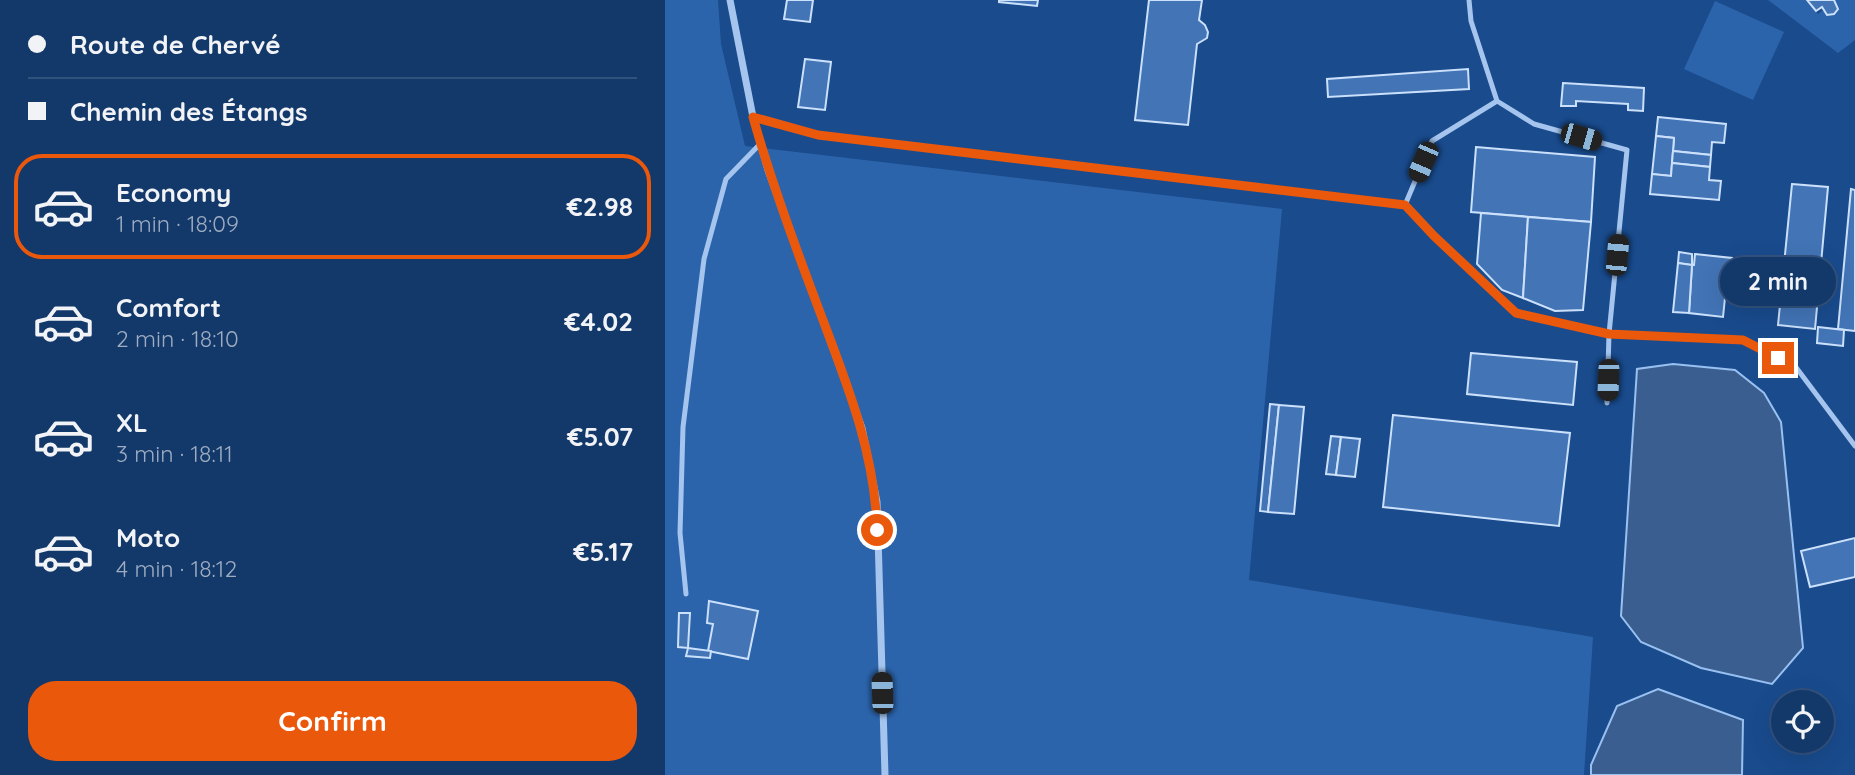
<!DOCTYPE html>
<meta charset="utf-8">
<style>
:root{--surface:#13386a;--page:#1c3f70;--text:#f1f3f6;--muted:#9dacc1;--line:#32527e;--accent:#ea580c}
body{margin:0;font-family:Quicksand,sans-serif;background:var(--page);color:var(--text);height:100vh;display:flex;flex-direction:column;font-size:26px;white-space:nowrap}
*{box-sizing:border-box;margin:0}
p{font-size:23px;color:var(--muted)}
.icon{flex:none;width:38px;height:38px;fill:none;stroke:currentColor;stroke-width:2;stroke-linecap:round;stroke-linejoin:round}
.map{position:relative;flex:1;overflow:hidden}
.drawer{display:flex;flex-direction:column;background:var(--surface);width:665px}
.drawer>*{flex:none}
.banner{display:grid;align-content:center;height:154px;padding:0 28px;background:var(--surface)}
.controls{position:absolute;left:1106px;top:690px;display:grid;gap:14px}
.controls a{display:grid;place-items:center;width:63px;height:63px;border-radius:50%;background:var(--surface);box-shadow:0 7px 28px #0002,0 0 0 2px var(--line);font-size:35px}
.end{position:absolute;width:32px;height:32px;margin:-16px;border:9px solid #ea580c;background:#fff;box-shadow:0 0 0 4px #fff}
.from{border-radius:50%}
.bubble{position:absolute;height:49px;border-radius:24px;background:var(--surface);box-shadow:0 7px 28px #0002,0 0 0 2px var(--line);font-size:23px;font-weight:700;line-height:49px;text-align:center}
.car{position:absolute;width:21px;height:42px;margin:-21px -10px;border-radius:9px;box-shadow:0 0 5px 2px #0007;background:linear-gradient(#222 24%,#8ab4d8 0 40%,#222 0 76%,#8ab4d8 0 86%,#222 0)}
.banner b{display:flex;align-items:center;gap:24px;height:66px;font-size:26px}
.banner b+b{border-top:2px solid var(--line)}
.banner i{width:18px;height:18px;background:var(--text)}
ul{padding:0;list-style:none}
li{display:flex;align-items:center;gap:21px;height:105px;margin:0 14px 10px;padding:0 14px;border:4px solid transparent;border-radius:28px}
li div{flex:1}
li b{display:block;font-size:26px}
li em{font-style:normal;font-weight:700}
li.current{border-color:var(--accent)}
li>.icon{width:63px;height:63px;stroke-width:1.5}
.cta{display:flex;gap:14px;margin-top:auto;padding:14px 28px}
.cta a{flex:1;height:80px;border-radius:28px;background:var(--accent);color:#fff;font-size:28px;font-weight:700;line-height:80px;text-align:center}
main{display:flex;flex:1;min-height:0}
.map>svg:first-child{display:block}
</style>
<main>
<section class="drawer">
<div class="banner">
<b><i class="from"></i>Route de Chervé</b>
<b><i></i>Chemin des Étangs</b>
</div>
<ul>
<li class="current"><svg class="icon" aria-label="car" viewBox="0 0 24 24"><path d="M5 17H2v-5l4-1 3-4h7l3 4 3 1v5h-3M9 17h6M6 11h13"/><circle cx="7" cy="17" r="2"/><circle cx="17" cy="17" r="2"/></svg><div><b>Economy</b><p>1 min · 18:09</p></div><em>€2.98</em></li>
<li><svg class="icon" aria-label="car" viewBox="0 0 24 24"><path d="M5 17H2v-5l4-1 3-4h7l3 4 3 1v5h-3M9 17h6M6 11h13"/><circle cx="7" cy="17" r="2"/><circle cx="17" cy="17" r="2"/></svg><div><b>Comfort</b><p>2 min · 18:10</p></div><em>€4.02</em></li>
<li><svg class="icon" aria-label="car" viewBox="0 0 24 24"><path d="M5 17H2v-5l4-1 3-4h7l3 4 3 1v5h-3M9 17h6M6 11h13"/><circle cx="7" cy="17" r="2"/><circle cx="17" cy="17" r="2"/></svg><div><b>XL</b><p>3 min · 18:11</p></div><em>€5.07</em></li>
<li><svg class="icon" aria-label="car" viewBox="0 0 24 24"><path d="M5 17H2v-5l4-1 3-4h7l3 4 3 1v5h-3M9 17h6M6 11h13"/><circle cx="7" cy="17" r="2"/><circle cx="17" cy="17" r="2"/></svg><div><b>Moto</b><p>4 min · 18:12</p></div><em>€5.17</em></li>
</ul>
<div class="cta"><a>Confirm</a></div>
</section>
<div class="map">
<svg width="1190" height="775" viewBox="0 0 1190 775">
<rect width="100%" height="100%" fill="#194b8d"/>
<g fill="#2c64ac">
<path d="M0,0H53L56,44L80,146L617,209L584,580L928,637L919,775H0Z"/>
<path d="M1103,0H1142L1153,14L1171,0H1190V40L1173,53Z"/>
<path d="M1050,1L1119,32L1088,100L1019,69Z"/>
</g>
<g fill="#3a5e8f" stroke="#98c0f1" stroke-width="2">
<path d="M1008,364L1070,370L1099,393L1116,422L1138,648L1107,684L1036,668L976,642L956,616L972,369Z"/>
<path d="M993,689L1078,720L1077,775H926V765L952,706Z"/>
</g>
<g fill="#4274b6" stroke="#cbe0fa" stroke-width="2">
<path d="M122,0H148L145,22L119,19Z"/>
<path d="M334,0H373L372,6L334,2Z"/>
<path d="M484,0H537L534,20L540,25L543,32L542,38L532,44L523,125L470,120Z"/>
<path d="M1142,0H1169L1173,9L1169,14L1162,15L1157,7L1151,11Z"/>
<path d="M140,59L166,62L160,110L133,107Z"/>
<path d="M803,69L804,89L663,97L662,79Z"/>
<path d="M898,83L979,88L978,111L963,110V104L911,101V106H896Z"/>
<path d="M993,117L1061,124L1059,143L1047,142L1046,155L1008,151L1009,138L991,136Z"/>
<path d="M991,136L1009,138L1006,176L987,174Z"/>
<path d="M811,147L930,157L926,222L806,212Z"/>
<path d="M1008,151L1046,155L1045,167L1007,163Z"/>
<path d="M1007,163L1045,167L1044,180L1056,181L1054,200L985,194L987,174L1006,176Z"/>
<path d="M1127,184L1163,187L1150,329L1113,325Z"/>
<path d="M1186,189L1190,190V331L1173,329Z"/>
<path d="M816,213L863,217L858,298L837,290L812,264Z"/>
<path d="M863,217L926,222L918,310L890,311L858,298Z"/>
<path d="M1014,252L1027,254V265L1013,263Z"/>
<path d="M1030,254L1067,258L1065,269H1063L1058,317L1024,313L1027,265H1029Z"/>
<path d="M1013,263L1027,265L1024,313L1008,312Z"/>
<path d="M1153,327L1179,330L1178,346L1152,343Z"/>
<path d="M806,353L912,362L908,405L802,394Z"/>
<path d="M605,404L614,405L603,512L595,511Z"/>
<path d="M614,405L639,407L629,514L603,512Z"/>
<path d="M728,415L905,433L894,526L718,507Z"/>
<path d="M666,436L676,437L671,475L661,474Z"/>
<path d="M676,437L695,439L690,477L671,475Z"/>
<path d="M1190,538V577L1145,587L1136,551Z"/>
<path d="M44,601L93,611L83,659L43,651L48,624L42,623Z"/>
<path d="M14,613H25L23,648L13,647Z"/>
<path d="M23,648L46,651L45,658L21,656Z"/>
</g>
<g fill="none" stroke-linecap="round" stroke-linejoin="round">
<g stroke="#a5c5ee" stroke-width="5">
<path d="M832,101L869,124L962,150L944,334L942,403"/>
<path d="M88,117L153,135L740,205"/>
<path d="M740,205L769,236L851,313L944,334L1078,340L1130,366L1190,446"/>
<path d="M740,205L767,141L832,101L806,21L804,0"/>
<path d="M21,594L15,533L18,427L39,259L61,179L95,144"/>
</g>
<path stroke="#a5c5ee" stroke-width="7" d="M65,0L88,117L103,170L197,428L212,502L220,775"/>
</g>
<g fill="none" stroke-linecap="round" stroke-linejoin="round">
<path stroke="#ea580c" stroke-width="9" d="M212,530C210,448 178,374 150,299C127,238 105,178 88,117L153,135L740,205L769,236L851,313L944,334L1078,340L1113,358"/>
</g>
</svg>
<div class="controls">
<a><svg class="icon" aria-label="locate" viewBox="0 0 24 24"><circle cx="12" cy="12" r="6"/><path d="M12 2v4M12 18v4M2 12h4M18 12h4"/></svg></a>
</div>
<i class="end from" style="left:212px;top:530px"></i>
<i class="end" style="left:1113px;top:358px"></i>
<div class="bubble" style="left:1055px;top:257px;width:116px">2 min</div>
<i class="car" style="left:916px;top:137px;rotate:106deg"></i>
<i class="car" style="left:758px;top:162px;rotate:203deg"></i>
<i class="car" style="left:952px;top:255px;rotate:5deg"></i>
<i class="car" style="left:943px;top:380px;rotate:182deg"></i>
<i class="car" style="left:217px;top:693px;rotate:358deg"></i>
</div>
</main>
